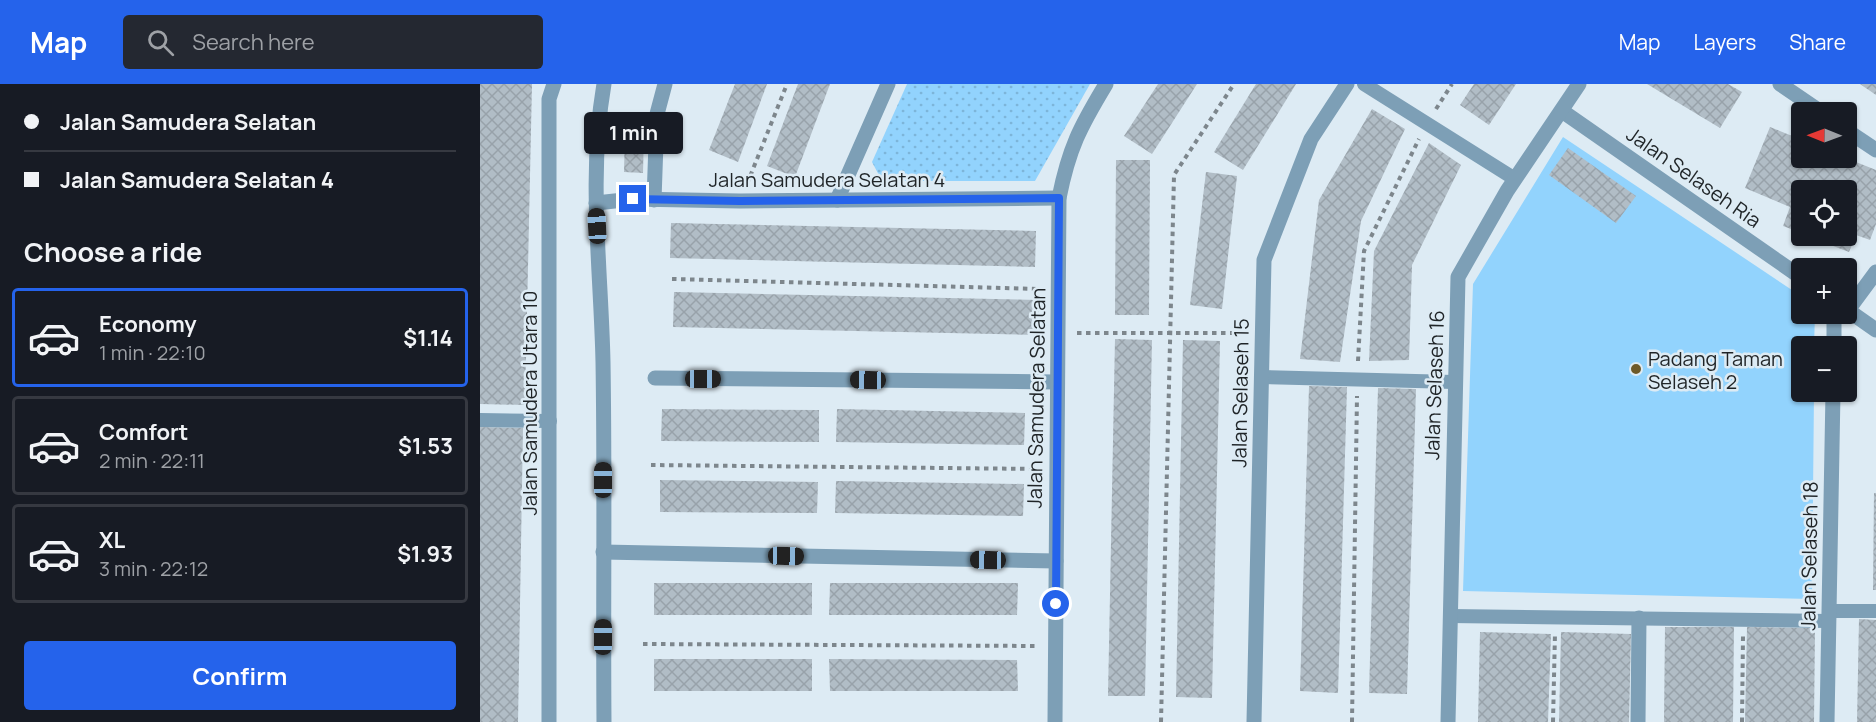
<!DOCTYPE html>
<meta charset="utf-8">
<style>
:root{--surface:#171b24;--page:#242831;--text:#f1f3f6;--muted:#9ea1a6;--line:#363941;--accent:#2563eb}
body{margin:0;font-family:Manrope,sans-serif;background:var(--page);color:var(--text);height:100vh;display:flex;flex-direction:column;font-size:22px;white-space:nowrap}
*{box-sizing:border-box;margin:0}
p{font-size:20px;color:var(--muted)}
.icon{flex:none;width:33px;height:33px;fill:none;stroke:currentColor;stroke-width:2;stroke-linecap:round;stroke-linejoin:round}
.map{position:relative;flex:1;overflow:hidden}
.drawer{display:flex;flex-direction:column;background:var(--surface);width:480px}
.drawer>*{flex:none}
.hud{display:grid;align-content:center;height:132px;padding:0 24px;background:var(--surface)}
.needle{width:39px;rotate:271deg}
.fabs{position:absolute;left:1311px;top:18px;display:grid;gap:12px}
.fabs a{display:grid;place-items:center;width:66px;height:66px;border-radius:6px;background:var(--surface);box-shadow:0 2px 4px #0004;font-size:30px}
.end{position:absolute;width:27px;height:27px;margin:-14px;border:8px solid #2563eb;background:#fff;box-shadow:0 0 0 3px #fff}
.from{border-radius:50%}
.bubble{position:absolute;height:42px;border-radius:6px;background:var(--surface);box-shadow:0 2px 4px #0004;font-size:20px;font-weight:700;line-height:42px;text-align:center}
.car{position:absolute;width:18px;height:36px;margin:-18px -9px;border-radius:8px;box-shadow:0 0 4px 2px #0007;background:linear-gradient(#222 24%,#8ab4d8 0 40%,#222 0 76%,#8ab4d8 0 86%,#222 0)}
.hud b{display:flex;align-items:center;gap:21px;height:57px;font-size:22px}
.hud b+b{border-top:2px solid var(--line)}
.hud i{width:15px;height:15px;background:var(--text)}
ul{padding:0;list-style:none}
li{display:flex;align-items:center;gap:18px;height:99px;margin:0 12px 9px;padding:0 12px;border:3px solid var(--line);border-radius:6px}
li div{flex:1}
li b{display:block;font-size:22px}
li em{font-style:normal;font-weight:700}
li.selected{border-color:var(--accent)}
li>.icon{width:54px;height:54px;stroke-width:1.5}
h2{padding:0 24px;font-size:27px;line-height:72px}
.action{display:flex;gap:12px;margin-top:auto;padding:12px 24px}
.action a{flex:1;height:69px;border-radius:6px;background:var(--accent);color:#fff;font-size:24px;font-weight:700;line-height:69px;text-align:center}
header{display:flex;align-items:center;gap:36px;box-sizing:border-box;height:84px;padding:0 30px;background:var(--accent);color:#fff}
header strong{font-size:28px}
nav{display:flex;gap:33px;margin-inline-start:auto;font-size:21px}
.search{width:420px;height:54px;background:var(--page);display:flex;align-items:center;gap:15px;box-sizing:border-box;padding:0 21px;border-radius:6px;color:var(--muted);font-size:22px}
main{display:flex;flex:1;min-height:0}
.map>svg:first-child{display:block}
</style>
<header>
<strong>Map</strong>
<div class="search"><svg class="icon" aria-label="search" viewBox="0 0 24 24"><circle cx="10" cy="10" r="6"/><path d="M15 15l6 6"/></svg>Search here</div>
<nav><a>Map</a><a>Layers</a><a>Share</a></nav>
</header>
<main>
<section class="drawer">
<div class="hud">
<b><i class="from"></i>Jalan Samudera Selatan</b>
<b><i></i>Jalan Samudera Selatan 4</b>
</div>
<h2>Choose a ride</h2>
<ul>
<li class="selected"><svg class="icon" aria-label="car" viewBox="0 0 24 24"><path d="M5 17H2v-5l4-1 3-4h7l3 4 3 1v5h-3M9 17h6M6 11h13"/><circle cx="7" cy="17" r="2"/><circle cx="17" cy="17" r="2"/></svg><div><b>Economy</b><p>1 min · 22:10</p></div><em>$1.14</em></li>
<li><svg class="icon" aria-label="car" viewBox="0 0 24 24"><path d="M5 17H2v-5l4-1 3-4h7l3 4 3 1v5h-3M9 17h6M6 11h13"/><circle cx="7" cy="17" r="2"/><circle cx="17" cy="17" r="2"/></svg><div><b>Comfort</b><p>2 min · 22:11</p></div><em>$1.53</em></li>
<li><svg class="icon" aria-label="car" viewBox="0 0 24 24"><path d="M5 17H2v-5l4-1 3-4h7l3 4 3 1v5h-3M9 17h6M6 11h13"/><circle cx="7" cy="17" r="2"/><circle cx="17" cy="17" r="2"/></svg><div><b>XL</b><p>3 min · 22:12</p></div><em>$1.93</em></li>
</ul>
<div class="action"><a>Confirm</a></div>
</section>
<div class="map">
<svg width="1396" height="638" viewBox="0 0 1396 638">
<defs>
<pattern id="park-dots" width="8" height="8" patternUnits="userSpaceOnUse" patternTransform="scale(1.5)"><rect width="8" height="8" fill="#92d3fd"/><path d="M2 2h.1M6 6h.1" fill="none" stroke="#7db5d9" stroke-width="1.8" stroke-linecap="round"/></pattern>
<pattern id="building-cross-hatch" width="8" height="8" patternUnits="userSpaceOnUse" patternTransform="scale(1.5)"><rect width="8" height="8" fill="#b1bdc6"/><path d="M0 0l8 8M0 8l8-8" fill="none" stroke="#98a2aa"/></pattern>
</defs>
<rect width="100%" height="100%" fill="#ddebf4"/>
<path fill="url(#park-dots)" d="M427,0H610L555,97H402L392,78Z"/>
<path fill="#92d3fd" d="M1083,53L1321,212L1322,230H1335L1334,262H1322V308H1334L1332,515L983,507L993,200Z"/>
<g fill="url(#building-cross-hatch)">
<path d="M0,0H52L45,321L0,320Z"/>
<path d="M255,0H287L258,78L229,66Z"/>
<path d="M318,0H350L315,93L287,82Z"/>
<path d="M678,0H717L672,70L644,52Z"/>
<path d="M776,0H816L763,86L734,68Z"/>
<path d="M994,0H1036L1009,41L980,21Z"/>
<path d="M1167,0H1248L1262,8L1240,44Z"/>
<path d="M1380,0H1396V11Z"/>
<path d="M892,25L925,45L881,137L860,278L820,275L839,116Z"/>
<path d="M1290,43L1322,56V74H1366L1396,86V140L1390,156L1376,151L1369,168L1327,152H1366V106H1322V149L1303,142L1310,123L1265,104Z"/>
<path d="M145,46H164L163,89L144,88Z"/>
<path d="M949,59L981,81L932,181L929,276L889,277L894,167Z"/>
<path d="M1088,64L1156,112L1136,139L1069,91Z"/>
<path d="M636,76H670L669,231H635Z"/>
<path d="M726,88L757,92L742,225L710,221Z"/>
<path d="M191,139L556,147L555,183L190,174Z"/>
<path d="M194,208L559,216L558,251L193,243Z"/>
<path d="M635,255L672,256L665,612H628Z"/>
<path d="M703,256L740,257L732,614L696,613Z"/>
<path d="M829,302L867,303L858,609L820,607Z"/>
<path d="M898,304L936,305L927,610L889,609Z"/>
<path d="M182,325L339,326V358L181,357Z"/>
<path d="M357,325L545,329L544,361L356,358Z"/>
<path d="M0,343L43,344L38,638H0Z"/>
<path d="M180,396L338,398L337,429L180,428Z"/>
<path d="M356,397L544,400L543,432L355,429Z"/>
<path d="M1394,409H1396V506H1393Z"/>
<rect x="174" y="499" width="158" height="32"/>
<path d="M350,499H538L537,531H349Z"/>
<path d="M1379,535L1396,536V638H1377Z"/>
<path d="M1185,543H1254L1253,638H1184Z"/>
<path d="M1267,543L1335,544L1334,638H1265Z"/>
<path d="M1000,548L1071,550L1068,638H998Z"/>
<path d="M1081,548L1151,550L1149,638H1079Z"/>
<rect x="174" y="575" width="158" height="32"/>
<path d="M349,575L537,576L538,607H350Z"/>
</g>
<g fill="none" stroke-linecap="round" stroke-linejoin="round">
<g stroke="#7d868c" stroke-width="4" stroke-dasharray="4.5 4.5" stroke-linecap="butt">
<path d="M956,25L972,0"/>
<path d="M267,100L307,0"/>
<path d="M192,195L560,205"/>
<path d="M597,249H766"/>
<path d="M878,277L884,167L939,55"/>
<path d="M171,381L560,385"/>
<path d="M163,560L558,562"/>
<path d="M681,638L694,91L754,0"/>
<path d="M872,638L877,312"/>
<path d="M1073,638L1075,549"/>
<path d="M1262,638L1263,552"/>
</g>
<g stroke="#7d9fb6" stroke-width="14">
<path d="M884,0L1035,95"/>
<path d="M781,293L974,298"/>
<path d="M0,336L70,337"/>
<path d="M1349,527H1396"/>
<path d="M970,532L1348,537"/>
</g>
<g stroke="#7d9fb6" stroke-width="15">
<path d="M1300,0L1341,28"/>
<path d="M1082,27L1322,194"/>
<path d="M1366,46L1396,66"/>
<path d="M174,116L177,30L185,0"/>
<path d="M357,116L408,0"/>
<path d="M116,119L153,115L260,117L579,114"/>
<path d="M1366,225L1396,246"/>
<path d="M1368,226L1396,188"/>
<path d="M1354,262V230"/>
<path d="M175,294L577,298"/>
<path d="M123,468L576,477"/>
<path d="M69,638V15L74,0"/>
<path d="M575,638L579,114C589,64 600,43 626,0"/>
<path d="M774,638L784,176L831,55L867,0"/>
<path d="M968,638L978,193L1027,107L1099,0"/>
<path d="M1158,638L1159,534"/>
<path d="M1347,638L1353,308"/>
</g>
<path stroke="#7d9fb6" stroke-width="15" d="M124,638C123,518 125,398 123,278C121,185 108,92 124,0"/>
</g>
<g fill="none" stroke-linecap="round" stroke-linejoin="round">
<path stroke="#2563eb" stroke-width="8" d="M153,115L260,117L579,114L576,520"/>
</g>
<circle fill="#6d5928" stroke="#ddebf4" stroke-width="2" cx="1156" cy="285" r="6"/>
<g text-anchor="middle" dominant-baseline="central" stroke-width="5" stroke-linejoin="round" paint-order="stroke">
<g font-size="20" fill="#1f2427" stroke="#ddebf4">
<text transform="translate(1214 93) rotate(35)">Jalan Selaseh Ria</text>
<text x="347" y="95">Jalan Samudera Selatan 4</text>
<text transform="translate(954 301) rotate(-88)">Jalan Selaseh 16</text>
<text transform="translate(760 309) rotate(-89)">Jalan Selaseh 15</text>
<text transform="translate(556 314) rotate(-89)">Jalan Samudera Selatan</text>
<text transform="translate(49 319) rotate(-90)">Jalan Samudera Utara 10</text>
<text transform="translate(1329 472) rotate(-89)">Jalan Selaseh 18</text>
</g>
<g font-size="20" fill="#1f2427" stroke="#ddebf4" text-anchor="start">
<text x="1168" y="274">Padang Taman<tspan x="1168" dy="23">Selaseh 2</tspan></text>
</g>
</g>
</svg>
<div class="fabs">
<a><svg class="needle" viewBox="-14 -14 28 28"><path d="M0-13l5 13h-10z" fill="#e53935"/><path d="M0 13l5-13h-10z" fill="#9ea1a6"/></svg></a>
<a><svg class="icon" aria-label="locate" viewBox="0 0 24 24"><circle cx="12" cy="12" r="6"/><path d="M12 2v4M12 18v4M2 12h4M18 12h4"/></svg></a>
<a>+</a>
<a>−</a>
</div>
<i class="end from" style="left:576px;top:520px"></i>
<i class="end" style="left:153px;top:115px"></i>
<div class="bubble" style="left:104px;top:28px;width:99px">1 min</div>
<i class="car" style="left:117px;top:142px;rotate:357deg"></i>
<i class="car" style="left:223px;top:295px;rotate:90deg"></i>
<i class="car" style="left:388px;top:296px;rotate:271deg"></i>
<i class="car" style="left:123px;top:396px;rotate:0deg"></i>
<i class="car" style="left:306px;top:472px;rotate:91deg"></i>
<i class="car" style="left:508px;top:476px;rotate:271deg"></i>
<i class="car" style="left:123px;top:553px;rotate:0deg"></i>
</div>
</main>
